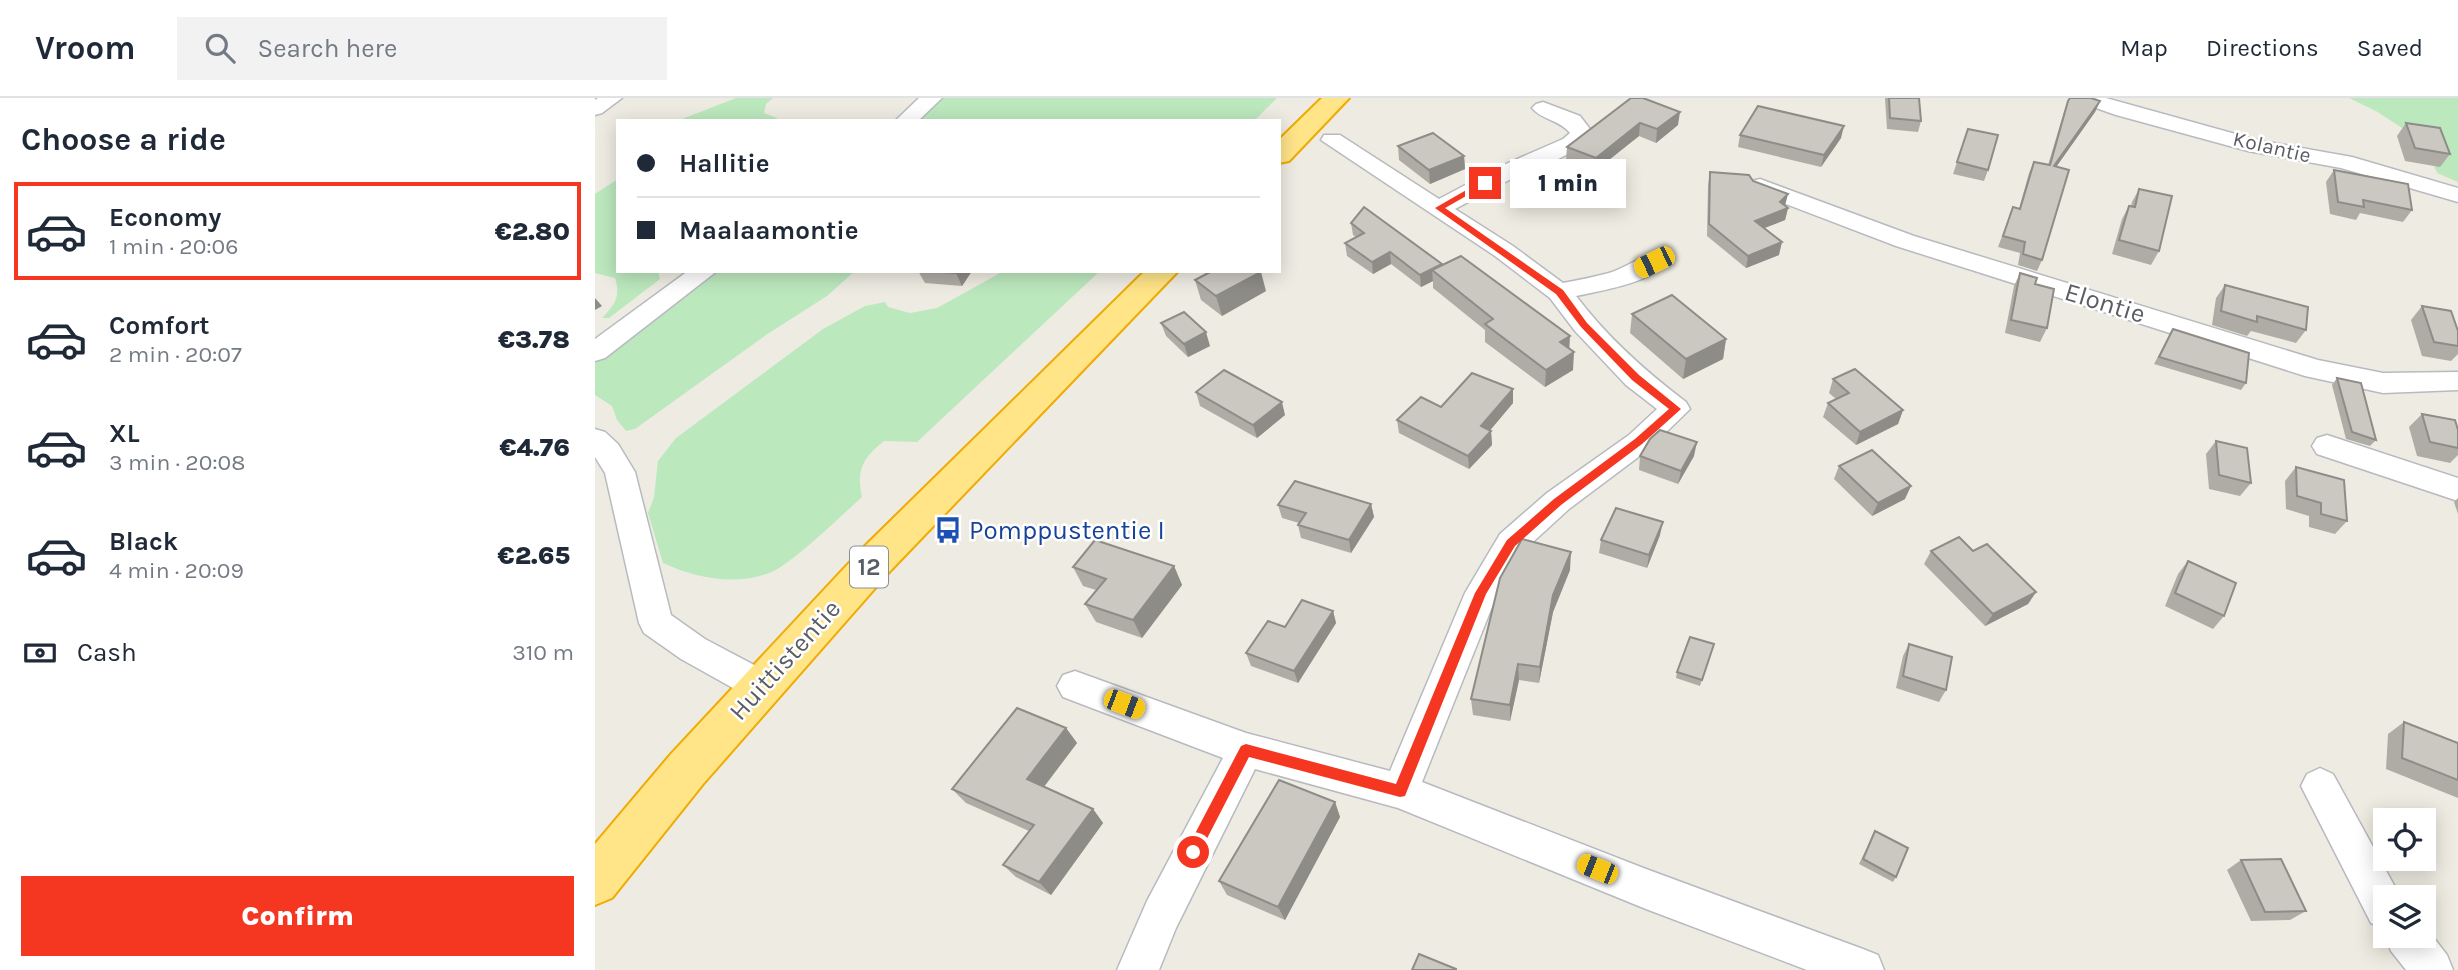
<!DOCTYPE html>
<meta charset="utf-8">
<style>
:root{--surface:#fff;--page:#f2f2f3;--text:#1f2937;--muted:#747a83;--line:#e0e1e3;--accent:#f53721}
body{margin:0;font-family:Karla,sans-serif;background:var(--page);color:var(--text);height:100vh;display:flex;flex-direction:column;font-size:26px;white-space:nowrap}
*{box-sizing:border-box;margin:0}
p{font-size:23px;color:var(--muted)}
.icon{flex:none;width:38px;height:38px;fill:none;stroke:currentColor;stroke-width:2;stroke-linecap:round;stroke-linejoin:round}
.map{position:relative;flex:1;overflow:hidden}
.side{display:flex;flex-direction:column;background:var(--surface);width:595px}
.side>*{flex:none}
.guide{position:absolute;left:21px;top:21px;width:665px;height:154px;border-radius:0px;box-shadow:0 4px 18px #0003;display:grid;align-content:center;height:154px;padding:0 21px;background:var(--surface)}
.tools{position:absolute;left:1778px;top:710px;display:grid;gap:14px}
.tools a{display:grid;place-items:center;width:63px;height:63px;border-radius:0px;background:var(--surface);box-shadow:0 4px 18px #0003;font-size:35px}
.end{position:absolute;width:32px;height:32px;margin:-16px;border:9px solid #f53721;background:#fff;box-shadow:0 0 0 4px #fff}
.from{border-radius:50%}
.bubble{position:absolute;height:49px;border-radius:0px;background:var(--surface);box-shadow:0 4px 18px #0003;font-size:23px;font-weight:800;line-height:49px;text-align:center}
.car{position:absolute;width:21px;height:42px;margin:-21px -10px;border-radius:9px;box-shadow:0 0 5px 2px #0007;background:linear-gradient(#f5c518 24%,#345 0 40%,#f5c518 0 76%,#345 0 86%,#f5c518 0)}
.guide b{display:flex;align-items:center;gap:24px;height:66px;font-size:26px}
.guide b+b{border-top:2px solid var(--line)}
.guide i{width:18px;height:18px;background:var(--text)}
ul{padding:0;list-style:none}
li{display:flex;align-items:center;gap:21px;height:98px;margin:0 14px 10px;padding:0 7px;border:4px solid transparent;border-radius:0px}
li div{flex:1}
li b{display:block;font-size:26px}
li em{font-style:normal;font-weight:800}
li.current{border-color:var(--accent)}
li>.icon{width:63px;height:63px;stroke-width:1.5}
h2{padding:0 21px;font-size:32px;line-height:84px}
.pay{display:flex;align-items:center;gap:18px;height:77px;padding:0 21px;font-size:26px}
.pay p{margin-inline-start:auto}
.button{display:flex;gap:14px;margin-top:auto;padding:14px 21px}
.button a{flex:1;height:80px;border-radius:0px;background:var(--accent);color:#fff;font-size:28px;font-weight:800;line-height:80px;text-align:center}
header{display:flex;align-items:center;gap:42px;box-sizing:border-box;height:98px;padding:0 35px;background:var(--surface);border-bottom:2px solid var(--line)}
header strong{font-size:33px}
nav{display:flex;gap:38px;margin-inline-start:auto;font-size:24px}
.search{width:490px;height:63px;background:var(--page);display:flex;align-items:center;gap:18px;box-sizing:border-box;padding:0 24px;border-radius:0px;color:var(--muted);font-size:26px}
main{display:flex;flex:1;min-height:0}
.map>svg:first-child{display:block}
</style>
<header>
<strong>Vroom</strong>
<div class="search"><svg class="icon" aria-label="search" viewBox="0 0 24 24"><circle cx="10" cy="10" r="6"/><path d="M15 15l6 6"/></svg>Search here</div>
<nav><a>Map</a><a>Directions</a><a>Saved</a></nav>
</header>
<main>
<section class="side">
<h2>Choose a ride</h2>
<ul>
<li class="current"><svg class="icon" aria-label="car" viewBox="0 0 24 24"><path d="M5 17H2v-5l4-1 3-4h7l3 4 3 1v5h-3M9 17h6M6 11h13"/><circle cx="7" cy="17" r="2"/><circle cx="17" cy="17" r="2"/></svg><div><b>Economy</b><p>1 min · 20:06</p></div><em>€2.80</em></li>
<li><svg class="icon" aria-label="car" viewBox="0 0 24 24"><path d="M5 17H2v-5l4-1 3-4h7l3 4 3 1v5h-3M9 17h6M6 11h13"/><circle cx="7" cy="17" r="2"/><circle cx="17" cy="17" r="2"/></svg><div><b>Comfort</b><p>2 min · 20:07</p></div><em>€3.78</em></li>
<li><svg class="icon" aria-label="car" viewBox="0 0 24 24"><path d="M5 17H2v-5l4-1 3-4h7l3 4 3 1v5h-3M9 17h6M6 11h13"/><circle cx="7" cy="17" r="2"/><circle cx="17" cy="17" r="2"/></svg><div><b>XL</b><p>3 min · 20:08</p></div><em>€4.76</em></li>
<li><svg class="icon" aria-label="car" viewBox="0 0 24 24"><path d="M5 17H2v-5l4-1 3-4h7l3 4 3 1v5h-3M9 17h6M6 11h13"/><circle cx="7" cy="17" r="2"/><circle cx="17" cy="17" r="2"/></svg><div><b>Black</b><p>4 min · 20:09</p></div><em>€2.65</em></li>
</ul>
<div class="pay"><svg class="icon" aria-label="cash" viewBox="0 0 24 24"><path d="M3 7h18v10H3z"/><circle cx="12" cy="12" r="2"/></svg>Cash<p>310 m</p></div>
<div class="button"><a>Confirm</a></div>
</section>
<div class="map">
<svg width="1863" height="872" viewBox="0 0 1863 872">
<rect width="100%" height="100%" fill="#eeece2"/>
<g fill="#bce8bd">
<path d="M141,0H178L171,6L169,15L182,20L181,23H82Z"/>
<path d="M346,0H682L659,23H317Z"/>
<path d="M1754,0H1863V84L1842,75L1830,45L1781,13Z"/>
<path d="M23,81V173H63L65,181L14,220H7C20,206 26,199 20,180L0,175V96Z"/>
<path d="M120,173H260L232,198L171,237L40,331L31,333L22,322L17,308L0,297V264Z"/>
<path d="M409,173H505L322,344L289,343C268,360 261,371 267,399C247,417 195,468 174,475C138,488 101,480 68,465L53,415L59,399L63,363L81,340L228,231L270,208L290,204L293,209L315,215L342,210Z"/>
</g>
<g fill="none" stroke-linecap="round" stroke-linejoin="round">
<defs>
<g id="street">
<path d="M3,0H27L7,15L0,17V2Z"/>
<path d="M324,0H347L323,23H300Z"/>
<path d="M1481,0H1511L1662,42L1757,59L1863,90V104L1746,70L1653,53L1521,17L1484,4Z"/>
<path d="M948,4L985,18L998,35C980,60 944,67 918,80C898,90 879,101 860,111L918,148L968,185C984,182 999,179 1014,175C1032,170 1048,154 1068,159L1071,164C1057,185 1004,193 981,198C1012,239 1050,273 1091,304L1095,311L1054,351L974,411L927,454L901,499L827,684L1051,771L1268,851L1283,857L1289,872H1212L1051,811L803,710L660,671L581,830L564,872H522L552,803L628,660L468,599L462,588L468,577L480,573L651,635L795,673L870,495L905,436L952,395L1034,337L1062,311L1031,287L980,233L955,200L900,158L726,42L729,37H745L844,101L904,69L968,41L975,35C965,22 947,22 937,10L941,6Z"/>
<path d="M1165,81L1319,138L1723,262L1788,275L1863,274V292L1788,295L1710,278L1301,148L1157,93L1154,88L1157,83Z"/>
<path d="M93,173H122L10,260L0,263V241Z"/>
<path d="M0,331L10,334L23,346L40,374L76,517L110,541L178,577L184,588L178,599L166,603L154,599L86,561L49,535L44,525L10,375L0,359Z"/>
<path d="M1732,337L1863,380V403L1722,356L1717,348L1722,340Z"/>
<path d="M1725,670L1738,676L1806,800H1790V831L1776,825L1706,688L1712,676Z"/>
<path d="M1829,827L1852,857L1858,872H1811L1796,853L1790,838H1829Z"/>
</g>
<g id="highway">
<path d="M727,0H754L694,63L684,65V42Z"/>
<path d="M550,173H583L296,472L108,686L17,800L0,807V746L76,656L268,450Z"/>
</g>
</defs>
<use href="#street" stroke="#b7babf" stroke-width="3"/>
<use href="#highway" stroke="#f0aa00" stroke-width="4"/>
<use href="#street" fill="#fff" fill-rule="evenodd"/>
<use href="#highway" fill="#ffe488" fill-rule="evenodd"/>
</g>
<g fill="#afaca6">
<path d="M1036,0L1083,27L1061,45L1044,38L1000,73L971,62L972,49Z"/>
<path d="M1290,0H1324L1326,23L1323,34L1292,31Z"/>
<path d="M1473,3H1505L1500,14L1461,69L1447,162L1442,173L1423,167L1425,155L1403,149L1418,109L1424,111L1434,75L1439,64L1453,67L1469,14Z"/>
<path d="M1811,25L1855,56L1845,69L1810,63L1802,38Z"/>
<path d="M1373,31L1393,72L1389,83L1358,76Z"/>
<path d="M1145,37L1246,40L1226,69L1143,49Z"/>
<path d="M803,48L869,58L870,71L835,86L804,62Z"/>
<path d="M1739,72L1817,112L1808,124L1765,115L1761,122L1735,116L1731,84Z"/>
<path d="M1115,74L1158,83L1193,110L1190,122L1169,130L1184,157L1151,170L1112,138L1113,87Z"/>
<path d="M1544,91L1564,153L1556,167L1517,156L1527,121L1534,108H1536L1537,104Z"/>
<path d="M756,125L847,167L974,251L978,272L950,289L890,244V232L838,190V183L826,189L796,166L778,176L752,158L750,145L761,139L758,137Z"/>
<path d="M323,173H377L367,188L330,185Z"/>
<path d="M1425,175L1440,186L1452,230L1445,244L1410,235L1419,188Z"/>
<path d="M600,182L671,193L627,218L606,202Z"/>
<path d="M1630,187L1711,232L1701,245L1656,233L1652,238L1617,227L1621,200Z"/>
<path d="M1827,208L1863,233V256L1856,263L1827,258L1816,222Z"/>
<path d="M1037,216L1131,241L1128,261L1088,281L1035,235Z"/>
<path d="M566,225L615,248L593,259L571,238Z"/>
<path d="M1578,231L1651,285L1646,292L1559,266Z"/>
<path d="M1742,280L1781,342L1775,348L1751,341L1737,287Z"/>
<path d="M1238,281L1308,312L1303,326L1261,347L1228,319L1233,305L1241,301L1234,295Z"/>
<path d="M918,291V305L895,332L896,333L897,347L874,371L804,335L802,322L846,309Z"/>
<path d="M601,294L690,317L662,340L605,308Z"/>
<path d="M1827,316L1863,332V357L1855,365L1822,358L1814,329Z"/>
<path d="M1621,343L1656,385L1645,398L1614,391L1611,356Z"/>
<path d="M1045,358H1099L1083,386L1044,372Z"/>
<path d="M1244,368L1310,401L1277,418L1239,381Z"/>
<path d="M1701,369L1752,423L1740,436L1714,429V418L1691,411L1690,383Z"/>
<path d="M1863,400V416L1859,404Z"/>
<path d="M776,406L779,419L756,455L706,440L703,427L704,425L687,420L683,407Z"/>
<path d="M1065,437L1052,470L1004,455L1006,442Z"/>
<path d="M1336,453L1441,494L1433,506L1390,528L1329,466Z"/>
<path d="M1593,463L1629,518L1618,531L1570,508L1583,476Z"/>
<path d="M579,468L587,487L547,540L501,524L490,506L501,492L488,488L478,469Z"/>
<path d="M975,472L958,514L944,585L924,582L915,623L878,617L876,601Z"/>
<path d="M738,513L741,525L703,585L656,568L651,555Z"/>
<path d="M1314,546L1351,592L1344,604L1301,590L1308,558Z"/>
<path d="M1117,552L1105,588L1081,580L1082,574Z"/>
<path d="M1809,624L1863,645V700L1791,671L1793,636Z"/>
<path d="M471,630L482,645L449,689L498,711L508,725L456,797L421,779L408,767L434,733L371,705L357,691Z"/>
<path d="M740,704L745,719L690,822L632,797L624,783Z"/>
<path d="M1280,733L1301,779L1298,784L1264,766Z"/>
<path d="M1646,762L1711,813L1695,822L1656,823L1632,772Z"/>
</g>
<g fill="#8e8c87">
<path d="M1505,3L1500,14L1454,79L1459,68Z"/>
<path d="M1085,14L1083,27L1061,45L1062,31Z"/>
<path d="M1045,25L1044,38L1000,73L1001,60Z"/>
<path d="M1249,28L1246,40L1226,69L1229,57Z"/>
<path d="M869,58L870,71L835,86L834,72Z"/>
<path d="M1193,96L1190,108L1193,110L1190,122L1157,135L1160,123L1185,104Z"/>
<path d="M1187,144L1184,157L1151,170L1153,158Z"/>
<path d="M795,154L796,166L778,176L777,164Z"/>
<path d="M847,166L848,178L837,172L838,183L826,189L825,177Z"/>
<path d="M362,173H377L367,188L361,175Z"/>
<path d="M666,174L671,193L627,218L621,198Z"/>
<path d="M0,200L7,208L0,212Z"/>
<path d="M611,234L615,248L593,259L589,246Z"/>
<path d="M975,238L974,256L965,244Z"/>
<path d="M1131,241L1128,261L1088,281L1091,261Z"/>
<path d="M979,254L978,272L950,289L951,272Z"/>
<path d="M918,291V305L887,342L886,328Z"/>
<path d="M687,304L690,317L662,340L658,327Z"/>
<path d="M1308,312L1303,326L1261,347L1265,334Z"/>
<path d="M896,333L897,347L874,371L873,358Z"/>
<path d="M1102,344L1099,358L1083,386L1086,373Z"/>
<path d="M1316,388L1310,401L1277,418L1283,405Z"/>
<path d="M776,406L779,419L756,455L754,442Z"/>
<path d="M1068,424L1065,437L1052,470L1054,457Z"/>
<path d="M976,454L975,472L958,514L944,585L945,569L958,497Z"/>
<path d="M579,468L587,487L547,540L538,522Z"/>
<path d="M1441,494L1433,506L1390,528L1398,516Z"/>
<path d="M738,513L741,525L703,585L699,573Z"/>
<path d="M923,566L924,582L915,623V607Z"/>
<path d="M471,630L482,645L444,695L432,681Z"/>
<path d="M740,704L745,719L690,822L683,809Z"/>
<path d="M498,711L508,725L456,797L444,784Z"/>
</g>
<g fill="#cbc8c1" stroke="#8e8c87" stroke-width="2">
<path d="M1036,0H1048L1085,14L1062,31L1045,25L1001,60L972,49Z"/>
<path d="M1294,0H1324L1326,23L1295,20Z"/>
<path d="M1475,0H1496L1505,3L1459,68L1474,72L1447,162L1428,156L1430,144L1408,138L1418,109L1425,111L1439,64L1455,67L1473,3Z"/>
<path d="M1163,8L1249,28L1229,57L1145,37Z"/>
<path d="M1811,25L1845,30L1855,56L1820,50Z"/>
<path d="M1373,31L1403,37L1393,72L1362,64Z"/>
<path d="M838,35L869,58L834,72L803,48Z"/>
<path d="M1739,72L1813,86L1817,112L1768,102L1769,109L1743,104Z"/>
<path d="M1115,74L1154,77L1158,83L1193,96L1185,104L1193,110L1160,123L1187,144L1153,158L1114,126Z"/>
<path d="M1544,91L1577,98L1564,153L1524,142L1534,108L1540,109Z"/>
<path d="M769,109L847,166L825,177L795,154L777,164L750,145L769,135L756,125Z"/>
<path d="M866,158L975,238L965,244L979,254L951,272L890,226L898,221L837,172Z"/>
<path d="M332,173H362L361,175Z"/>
<path d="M617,173H665L666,174L621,198L600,182Z"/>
<path d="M1425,175L1442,180L1440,186L1459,191L1452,230L1416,222Z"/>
<path d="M1630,187L1713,209L1711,232L1662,218V224L1626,213Z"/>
<path d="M1077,197L1131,241L1091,261L1037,216Z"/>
<path d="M1827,208L1856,213L1863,233V248L1839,244Z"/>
<path d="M589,214L611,234L589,246L566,225Z"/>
<path d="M1578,231L1654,255L1651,285L1564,259Z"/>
<path d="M1260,271L1308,312L1265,334L1233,305L1254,295L1238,281Z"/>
<path d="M629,272L687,304L658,327L601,294Z"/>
<path d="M877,275L918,291L886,328L896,333L873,358L802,322L826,299L846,309Z"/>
<path d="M1742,280L1766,285L1781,342L1757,334Z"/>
<path d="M1827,316L1860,322L1863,332V350L1835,344Z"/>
<path d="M1065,332L1102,344L1086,373L1045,358L1055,341Z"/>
<path d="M1621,343L1652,350L1656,385L1624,377Z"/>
<path d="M1277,352L1316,388L1283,405L1244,368Z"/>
<path d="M1701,369L1749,382L1752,423L1726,416V405L1702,398Z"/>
<path d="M700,383L776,406L754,442L703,427L711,415L683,407Z"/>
<path d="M1021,410L1068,424L1054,457L1006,442Z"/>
<path d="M1364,439L1378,453L1392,446L1441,494L1398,516L1336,453Z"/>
<path d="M927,441L976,454L958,497L945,569L923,566L915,607L876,601L905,480Z"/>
<path d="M500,442L579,468L538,522L490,506L511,481L478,469Z"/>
<path d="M1593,463L1641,485L1629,518L1580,495Z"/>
<path d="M707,502L738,513L699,573L651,555L673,523L690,529Z"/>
<path d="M1095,539L1119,546L1107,582L1082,574Z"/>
<path d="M1314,546L1357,559L1351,592L1308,578Z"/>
<path d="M422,610L471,630L432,681L498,711L444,784L408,767L439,727L357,691Z"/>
<path d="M1809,624L1863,645V682L1807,660Z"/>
<path d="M684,682L740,704L683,809L624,783Z"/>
<path d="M1280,733L1313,750L1301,779L1268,761Z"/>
<path d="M1686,761L1711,813L1670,814L1646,762Z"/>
<path d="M824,856L861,871V872H817Z"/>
</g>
<path fill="#f53721" d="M887,83L894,85L850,110L968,192L992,225L1044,277L1086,311L1047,346L966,407L920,448L891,496L810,698L805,699L654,659L603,758H593V749L646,648L651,646L801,686L880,495L912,442L959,401L1040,341L1074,311L1037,282L986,229L961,196L840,110Z"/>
<defs>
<symbol id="bus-bare" viewBox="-9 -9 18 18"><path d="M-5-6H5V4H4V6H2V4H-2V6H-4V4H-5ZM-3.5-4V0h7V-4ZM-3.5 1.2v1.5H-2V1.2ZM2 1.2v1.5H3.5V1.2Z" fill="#1a4fb4" stroke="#fff" stroke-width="2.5" paint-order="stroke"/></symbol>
</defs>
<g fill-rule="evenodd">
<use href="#bus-bare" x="334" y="413" width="38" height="38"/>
</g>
<g text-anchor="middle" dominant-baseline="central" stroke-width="5" stroke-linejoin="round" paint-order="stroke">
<g font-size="21" fill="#5a5e64" stroke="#fff">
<text transform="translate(1677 49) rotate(13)">Kolantie</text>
</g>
<rect fill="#fff" stroke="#8c8e92" stroke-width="2" x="255" y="448.5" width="38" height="41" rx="5"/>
<g font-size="24" font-weight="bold" fill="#5a5e64">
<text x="274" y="469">12</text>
</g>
<g font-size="26" fill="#5a5e64" stroke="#fff">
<text transform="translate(1510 205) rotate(17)">Elontie</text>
<text transform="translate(190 562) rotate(-48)">Huittistentie</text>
</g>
<g font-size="26" fill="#164399" stroke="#fff" text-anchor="start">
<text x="374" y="432">Pomppustentie I</text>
</g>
</g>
</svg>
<div class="tools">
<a><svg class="icon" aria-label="locate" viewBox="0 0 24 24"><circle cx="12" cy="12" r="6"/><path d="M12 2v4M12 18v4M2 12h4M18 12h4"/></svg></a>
<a><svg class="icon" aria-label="layers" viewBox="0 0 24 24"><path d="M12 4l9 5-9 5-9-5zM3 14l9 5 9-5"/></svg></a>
</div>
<i class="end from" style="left:598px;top:754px"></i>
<i class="end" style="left:890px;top:85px"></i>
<div class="bubble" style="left:915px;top:61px;width:116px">1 min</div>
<i class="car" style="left:1059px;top:164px;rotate:244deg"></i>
<i class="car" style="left:529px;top:606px;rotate:111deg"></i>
<i class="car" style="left:1002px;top:771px;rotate:292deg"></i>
<div class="guide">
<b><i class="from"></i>Hallitie</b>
<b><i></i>Maalaamontie</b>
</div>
</div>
</main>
